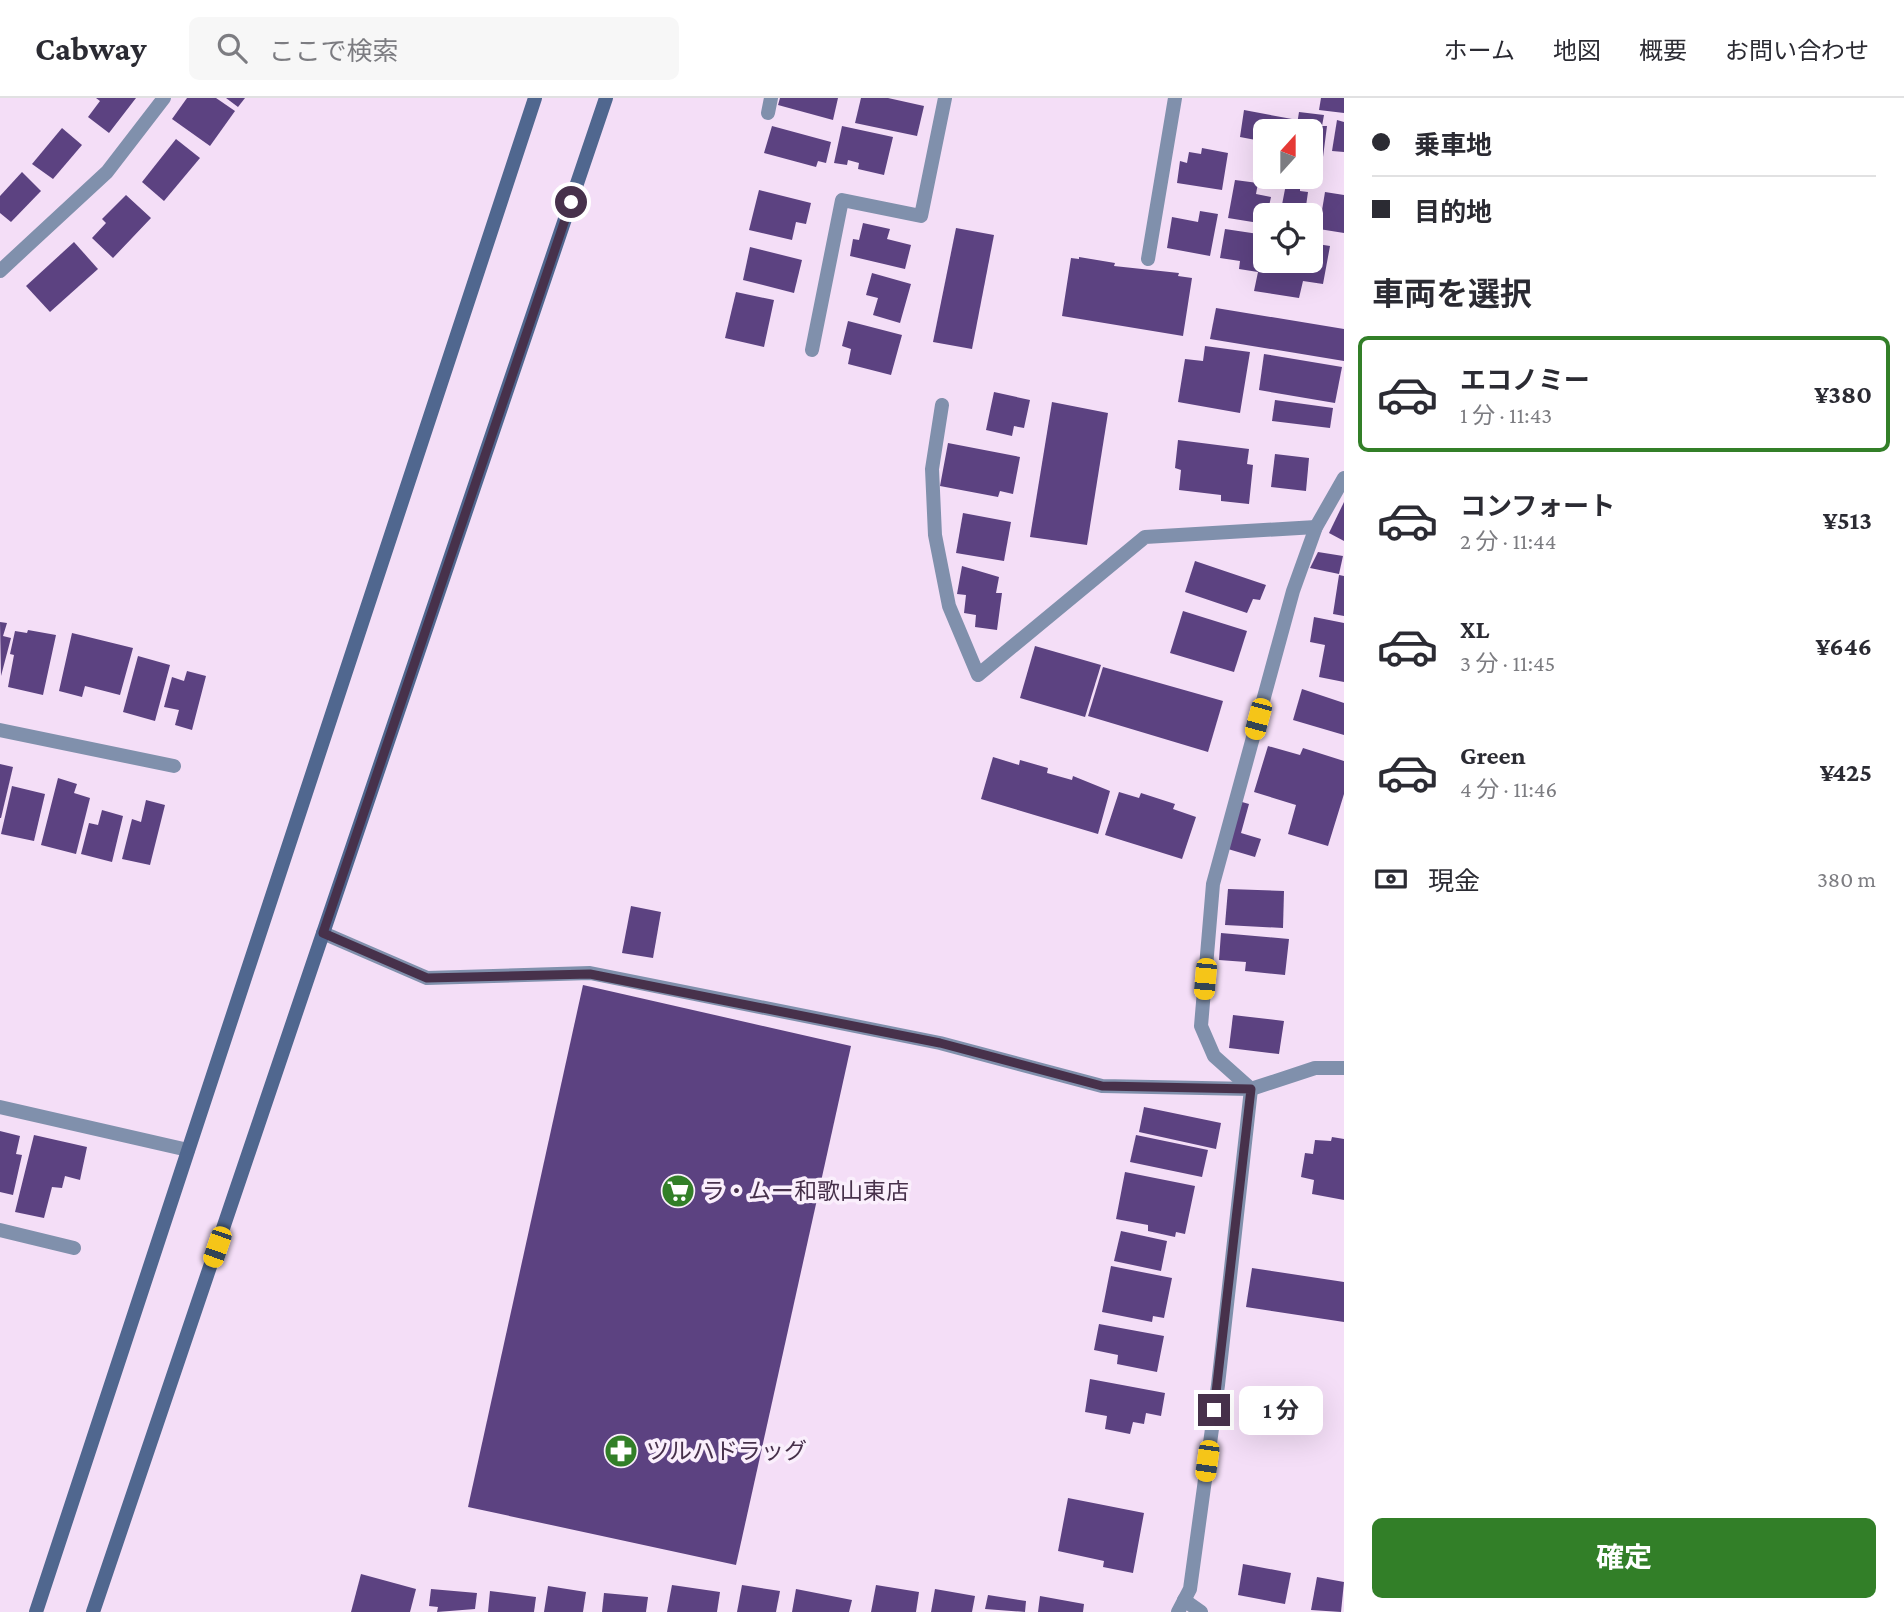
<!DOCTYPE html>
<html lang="ja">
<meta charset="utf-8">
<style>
:root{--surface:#fff;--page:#f7f7f7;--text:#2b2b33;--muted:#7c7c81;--line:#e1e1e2;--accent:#327f28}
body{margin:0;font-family:"Crimson Pro","Noto Sans JP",serif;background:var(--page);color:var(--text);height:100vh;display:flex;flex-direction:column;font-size:26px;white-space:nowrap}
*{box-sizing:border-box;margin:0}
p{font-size:23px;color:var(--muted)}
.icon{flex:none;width:38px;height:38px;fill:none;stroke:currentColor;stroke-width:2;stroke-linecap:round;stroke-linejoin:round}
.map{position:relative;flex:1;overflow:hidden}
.details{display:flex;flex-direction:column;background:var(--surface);width:560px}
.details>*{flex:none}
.guide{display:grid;align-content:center;height:154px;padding:0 28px;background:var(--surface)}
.needle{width:46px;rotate:21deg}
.tools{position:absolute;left:1253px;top:21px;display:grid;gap:14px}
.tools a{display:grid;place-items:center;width:70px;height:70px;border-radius:10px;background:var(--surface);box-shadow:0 7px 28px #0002;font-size:35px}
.end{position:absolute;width:32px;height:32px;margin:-16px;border:9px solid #47314b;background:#fff;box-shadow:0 0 0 4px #fff}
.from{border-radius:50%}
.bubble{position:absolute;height:49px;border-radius:10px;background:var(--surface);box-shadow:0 7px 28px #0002;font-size:23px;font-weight:700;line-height:49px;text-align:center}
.car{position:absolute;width:21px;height:42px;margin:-21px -10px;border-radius:9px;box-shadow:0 0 5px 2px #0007;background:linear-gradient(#f5c518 24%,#345 0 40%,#f5c518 0 76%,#345 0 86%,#f5c518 0)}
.guide b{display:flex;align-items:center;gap:24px;height:66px;font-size:26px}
.guide b+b{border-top:2px solid var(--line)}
.guide i{width:18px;height:18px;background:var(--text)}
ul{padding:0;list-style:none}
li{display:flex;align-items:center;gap:21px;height:116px;margin:0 14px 10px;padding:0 14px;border:4px solid transparent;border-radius:10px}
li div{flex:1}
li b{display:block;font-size:26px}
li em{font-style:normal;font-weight:700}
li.on{border-color:var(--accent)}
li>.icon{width:63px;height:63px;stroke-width:1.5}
h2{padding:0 28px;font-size:32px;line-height:84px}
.pay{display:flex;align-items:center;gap:18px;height:77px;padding:0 28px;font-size:26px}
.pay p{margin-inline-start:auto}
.primary-button{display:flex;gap:14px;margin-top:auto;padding:14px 28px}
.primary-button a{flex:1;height:80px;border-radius:10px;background:var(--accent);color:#fff;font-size:28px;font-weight:700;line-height:80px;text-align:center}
header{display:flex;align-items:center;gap:42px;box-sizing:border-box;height:98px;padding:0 35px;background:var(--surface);border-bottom:2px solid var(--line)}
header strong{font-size:33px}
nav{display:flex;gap:38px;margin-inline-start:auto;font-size:24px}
.search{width:490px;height:63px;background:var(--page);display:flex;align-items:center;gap:18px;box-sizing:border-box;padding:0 24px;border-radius:10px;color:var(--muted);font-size:26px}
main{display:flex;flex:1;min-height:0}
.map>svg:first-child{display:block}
</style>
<header>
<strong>Cabway</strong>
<div class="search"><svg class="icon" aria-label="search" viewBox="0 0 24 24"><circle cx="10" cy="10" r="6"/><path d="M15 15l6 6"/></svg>ここで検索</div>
<nav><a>ホーム</a><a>地図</a><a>概要</a><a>お問い合わせ</a></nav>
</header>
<main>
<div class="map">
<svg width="1344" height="1514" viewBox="0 0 1344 1514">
<rect width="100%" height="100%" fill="#f4def7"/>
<g fill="#5c4281">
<path d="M96,0H136L109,35L88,19L100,3Z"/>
<path d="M187,0H216L235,13L210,48L172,21Z"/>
<path d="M226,0H245L238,9Z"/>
<path d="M780,0H838L833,22L778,7Z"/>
<path d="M861,0H888L924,8L917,38L855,25Z"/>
<path d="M1321,0H1344V15L1319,12Z"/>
<path d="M1244,12L1292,21L1290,33H1265L1261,43L1240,39Z"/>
<path d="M1299,14L1324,17L1322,28H1327L1323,59L1311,57V33H1296Z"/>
<path d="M1337,22L1344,24V54L1332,53Z"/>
<path d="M772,28L831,44L826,65L818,63L816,69L764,55Z"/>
<path d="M842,28L893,39L884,77L858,71L859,65L848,62L847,67L834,65Z"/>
<path d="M62,30L82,47L53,81L32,66Z"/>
<path d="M176,41L200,60L164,103L142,84Z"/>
<path d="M1202,50L1228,55L1222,92L1177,85L1180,63L1187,65L1189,54L1201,56Z"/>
<path d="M22,74L41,93L11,124L0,115V98Z"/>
<path d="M1235,82L1258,85L1256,96L1271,99L1265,126L1228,120Z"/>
<path d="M1286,86L1300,88V93L1308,94L1305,115L1310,117H1280Z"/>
<path d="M759,92L811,105L806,126L796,124L792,142L749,132Z"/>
<path d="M1325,94L1344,97V135L1319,131Z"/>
<path d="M126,97L151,120L113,160L92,140L106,125L102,121Z"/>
<path d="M1200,113L1218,116L1210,158L1167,150L1172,119L1198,124Z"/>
<path d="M863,125L890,131L887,141L911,147L905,171L850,158L853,141L859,142Z"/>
<path d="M956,130L994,137L972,251L933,244Z"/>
<path d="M1225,131L1265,137V163H1311V145L1330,148L1323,186L1303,183L1299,200L1254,193L1258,174L1239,171L1240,163L1220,160Z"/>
<path d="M74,144L98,171L50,214L26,188Z"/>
<path d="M750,149L802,162L794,195L743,182Z"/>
<path d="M1079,159L1115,165L1114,168L1179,175L1178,178L1192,180L1183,238L1062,218L1071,160L1079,161Z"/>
<path d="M872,175L911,186L900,225L873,217L878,200L866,197Z"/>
<path d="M736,194L774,202L764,249L725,240Z"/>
<path d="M1216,210L1344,231V263L1210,241Z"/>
<path d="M848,223L902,237L891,277L848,266L851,251L842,248Z"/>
<path d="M1205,248L1250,254L1240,315L1178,304L1185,261L1203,263Z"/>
<path d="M1264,256L1342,269L1335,305L1259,292Z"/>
<path d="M994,294L1030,302L1024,330L1014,328L1012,338L986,332Z"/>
<path d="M1275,302L1333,310L1330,330L1272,323Z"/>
<path d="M1052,304L1108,315L1087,447L1030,439Z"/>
<path d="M1178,342L1249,351L1247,366L1253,367L1249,406L1221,403V397L1179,392L1181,372L1175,370Z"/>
<path d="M948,345L1020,359L1013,396L1000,393L998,399L940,388Z"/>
<path d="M1275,356L1309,360L1306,393L1271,389Z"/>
<path d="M1344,404V443L1329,435Z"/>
<path d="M963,415L1011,424L1004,463L956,455Z"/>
<path d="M1318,454L1343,458L1339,476L1310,470Z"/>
<path d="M1195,463L1266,487L1260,502L1253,501L1247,515L1185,494Z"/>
<path d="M962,468L999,479L996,495H1002L997,532L975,529L976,517L964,515L966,497L957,496Z"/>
<path d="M1339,477L1344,478V518L1333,516Z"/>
<path d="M1183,513L1247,533L1234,574L1170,555Z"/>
<path d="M1314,519L1344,525V584L1319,579L1325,547L1310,544Z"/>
<path d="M0,524L7,525L3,538L11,540L1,578Z"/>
<path d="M28,532L56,537L43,597L8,589L14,557L10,556L15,533L27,535Z"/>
<path d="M72,535L133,550L120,597L85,588L82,599L59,593Z"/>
<path d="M1035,548L1101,567L1085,619L1020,600Z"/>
<path d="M138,558L170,567L155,623L123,614Z"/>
<path d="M1103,569L1223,603L1208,654L1088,618Z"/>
<path d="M187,573L206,578L192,632L175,627L179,612L164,609L172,579L184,583Z"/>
<path d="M1302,591L1344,605V637L1293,622Z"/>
<path d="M1268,648L1300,657L1303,650L1344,663V696L1328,748L1288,736L1296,707L1254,694Z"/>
<path d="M993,659L1019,667L1020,662L1048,670L1047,675L1072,682L1073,678L1110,693L1098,736L981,701Z"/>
<path d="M0,666L13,669L1,720H0Z"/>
<path d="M58,680L77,686L74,695L90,700L76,756L41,747Z"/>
<path d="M12,688L45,696L34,743L1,736Z"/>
<path d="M1119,694L1139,700L1141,695L1175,706L1173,711L1196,719L1182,761L1105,737Z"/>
<path d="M146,702L165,707L150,767L122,761L132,721L141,724Z"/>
<path d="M1242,704L1249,706L1241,735L1261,741L1255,759L1228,751Z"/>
<path d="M102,712L123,718L112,764L81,756L89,725L98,727Z"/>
<path d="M1228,791L1284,793L1283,830L1225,827Z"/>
<path d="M631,808L661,814L653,860L622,855Z"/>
<path d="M1221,835L1289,841L1285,877L1245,873L1246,864L1219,862Z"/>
<path d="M583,887L851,948L736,1467L468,1409Z"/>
<path d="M1233,917L1284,923L1279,956L1229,950Z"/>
<path d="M1144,1009L1221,1025L1216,1051L1139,1034Z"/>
<path d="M0,1033L20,1038L16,1056L22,1057L13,1097L0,1094Z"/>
<path d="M34,1037L87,1049L80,1082L65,1078L62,1090L52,1089L44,1120L15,1114Z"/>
<path d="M1136,1037L1208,1052L1202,1079L1130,1064Z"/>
<path d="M1332,1039L1344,1041V1102L1312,1096L1314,1082L1301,1079L1305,1055L1313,1056L1315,1042L1331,1043Z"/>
<path d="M1125,1074L1195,1088L1185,1136L1176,1134L1175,1139L1148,1133V1127L1116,1121Z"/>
<path d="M1121,1133L1167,1143L1161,1173L1114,1163Z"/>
<path d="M1111,1168L1172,1180L1164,1220L1153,1218L1152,1224L1102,1214Z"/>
<path d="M1252,1170L1344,1184V1224L1246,1209Z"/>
<path d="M1099,1226L1164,1238L1157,1274L1117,1266L1118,1257L1094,1252Z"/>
<path d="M1090,1281L1165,1295L1161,1318L1146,1315L1144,1326L1133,1324L1130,1336L1105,1331L1107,1318L1085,1314Z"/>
<path d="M1068,1400L1144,1415L1133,1475L1103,1469L1104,1463L1058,1453Z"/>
<path d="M1243,1466L1291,1475L1285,1506L1238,1497Z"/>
<path d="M361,1476L416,1491L410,1514H351Z"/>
<path d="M1317,1479L1344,1484L1341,1514L1311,1512Z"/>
<path d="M672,1487L720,1494L717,1514H667Z"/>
<path d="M742,1487L780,1493L776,1514H737Z"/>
<path d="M876,1487L919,1494L916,1514H871Z"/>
<path d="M548,1488L586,1494L583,1514H544Z"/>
<path d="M431,1491L477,1495L475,1511L437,1514L438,1509L429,1508Z"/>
<path d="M796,1491L852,1502L849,1514H792Z"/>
<path d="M935,1491L975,1498L972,1514H931Z"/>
<path d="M490,1493L536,1499L534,1514H488Z"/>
<path d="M604,1495L648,1499L646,1514H602Z"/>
<path d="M988,1497L1026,1503L1025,1514L985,1511Z"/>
<path d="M1040,1498L1084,1506L1083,1514H1038Z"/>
</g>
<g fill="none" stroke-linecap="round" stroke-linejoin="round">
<g stroke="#8090ac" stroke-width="14">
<path d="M768,15L771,0"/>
<path d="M1148,161L1175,0"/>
<path d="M0,173L107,74L164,0"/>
<path d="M812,252L842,102L921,118L945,0"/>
<path d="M942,307L932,371L935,437L949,508L978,577L1145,439L1316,429"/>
<path d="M0,632L174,668"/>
<path d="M323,835L427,880L590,875L940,945L1102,988L1251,991L1315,970H1344"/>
<path d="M1251,991L1214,958L1201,928L1213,786L1293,493L1316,429L1344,380"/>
<path d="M0,1009L188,1052"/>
<path d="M0,1132L74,1150"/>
<path d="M1184,1502L1201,1514"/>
<path d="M1178,1514L1190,1491L1218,1287L1251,991"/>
</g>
<g stroke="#50678f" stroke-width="14">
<path d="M36,1514L535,0"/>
<path d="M93,1514L606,0"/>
</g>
</g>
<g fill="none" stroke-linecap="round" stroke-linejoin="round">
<path stroke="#47314b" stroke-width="9" d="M571,104L323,835L427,880L590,876L940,945L1102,988L1251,991L1214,1312"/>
</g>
<defs>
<symbol id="supermarket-disc" viewBox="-11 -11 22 22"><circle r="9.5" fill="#327f28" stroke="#faeffc"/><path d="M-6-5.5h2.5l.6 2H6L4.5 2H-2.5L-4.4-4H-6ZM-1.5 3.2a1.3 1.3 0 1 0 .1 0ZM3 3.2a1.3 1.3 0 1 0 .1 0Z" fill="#fff"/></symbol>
<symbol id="pharmacy-disc" viewBox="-11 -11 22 22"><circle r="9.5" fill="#327f28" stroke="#faeffc"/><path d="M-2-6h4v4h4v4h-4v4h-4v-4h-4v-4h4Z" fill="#fff"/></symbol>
</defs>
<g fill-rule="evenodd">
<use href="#supermarket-disc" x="659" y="1074" width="38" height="38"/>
<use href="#pharmacy-disc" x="602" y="1334" width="38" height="38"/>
</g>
<g text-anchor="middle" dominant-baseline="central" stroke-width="7" stroke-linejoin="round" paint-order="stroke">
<g font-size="23" fill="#47314b" stroke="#faeffc" text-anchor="start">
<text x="702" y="1093">ラ・ムー和歌山東店</text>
<text x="646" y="1353">ツルハドラッグ</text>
</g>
</g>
</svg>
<div class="tools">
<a><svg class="needle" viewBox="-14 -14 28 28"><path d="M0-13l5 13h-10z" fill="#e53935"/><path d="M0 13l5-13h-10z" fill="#7c7c81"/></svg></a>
<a><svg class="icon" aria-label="locate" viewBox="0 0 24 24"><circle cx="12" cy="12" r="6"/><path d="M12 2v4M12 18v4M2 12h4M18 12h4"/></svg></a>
</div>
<i class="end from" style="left:571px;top:104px"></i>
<i class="end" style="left:1214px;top:1312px"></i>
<div class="bubble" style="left:1239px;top:1288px;width:84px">1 分</div>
<i class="car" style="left:1258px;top:621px;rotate:195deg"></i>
<i class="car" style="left:1205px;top:881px;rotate:185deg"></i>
<i class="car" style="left:217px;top:1149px;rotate:199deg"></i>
<i class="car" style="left:1207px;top:1363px;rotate:188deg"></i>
</div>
<section class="details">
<div class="guide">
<b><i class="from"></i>乗車地</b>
<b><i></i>目的地</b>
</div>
<h2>車両を選択</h2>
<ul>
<li class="on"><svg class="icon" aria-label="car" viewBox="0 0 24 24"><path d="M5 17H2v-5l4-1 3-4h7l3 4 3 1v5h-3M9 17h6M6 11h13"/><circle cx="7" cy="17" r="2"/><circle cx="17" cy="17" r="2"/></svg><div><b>エコノミー</b><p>1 分 · 11:43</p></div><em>¥380</em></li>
<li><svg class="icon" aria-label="car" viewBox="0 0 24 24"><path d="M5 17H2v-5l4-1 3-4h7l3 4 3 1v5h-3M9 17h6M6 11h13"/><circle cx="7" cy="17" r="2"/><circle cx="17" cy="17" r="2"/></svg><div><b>コンフォート</b><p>2 分 · 11:44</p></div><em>¥513</em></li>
<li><svg class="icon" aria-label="car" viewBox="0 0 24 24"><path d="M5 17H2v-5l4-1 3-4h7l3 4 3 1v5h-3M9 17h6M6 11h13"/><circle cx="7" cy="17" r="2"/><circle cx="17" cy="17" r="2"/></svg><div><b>XL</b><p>3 分 · 11:45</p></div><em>¥646</em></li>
<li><svg class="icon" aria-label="car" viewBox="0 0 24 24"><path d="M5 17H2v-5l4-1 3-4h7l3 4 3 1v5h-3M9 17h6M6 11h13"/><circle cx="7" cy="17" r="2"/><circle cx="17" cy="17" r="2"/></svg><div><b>Green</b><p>4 分 · 11:46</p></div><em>¥425</em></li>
</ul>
<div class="pay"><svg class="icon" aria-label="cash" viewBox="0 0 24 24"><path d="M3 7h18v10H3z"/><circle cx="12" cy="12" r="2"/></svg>現金<p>380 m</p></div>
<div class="primary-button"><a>確定</a></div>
</section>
</main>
